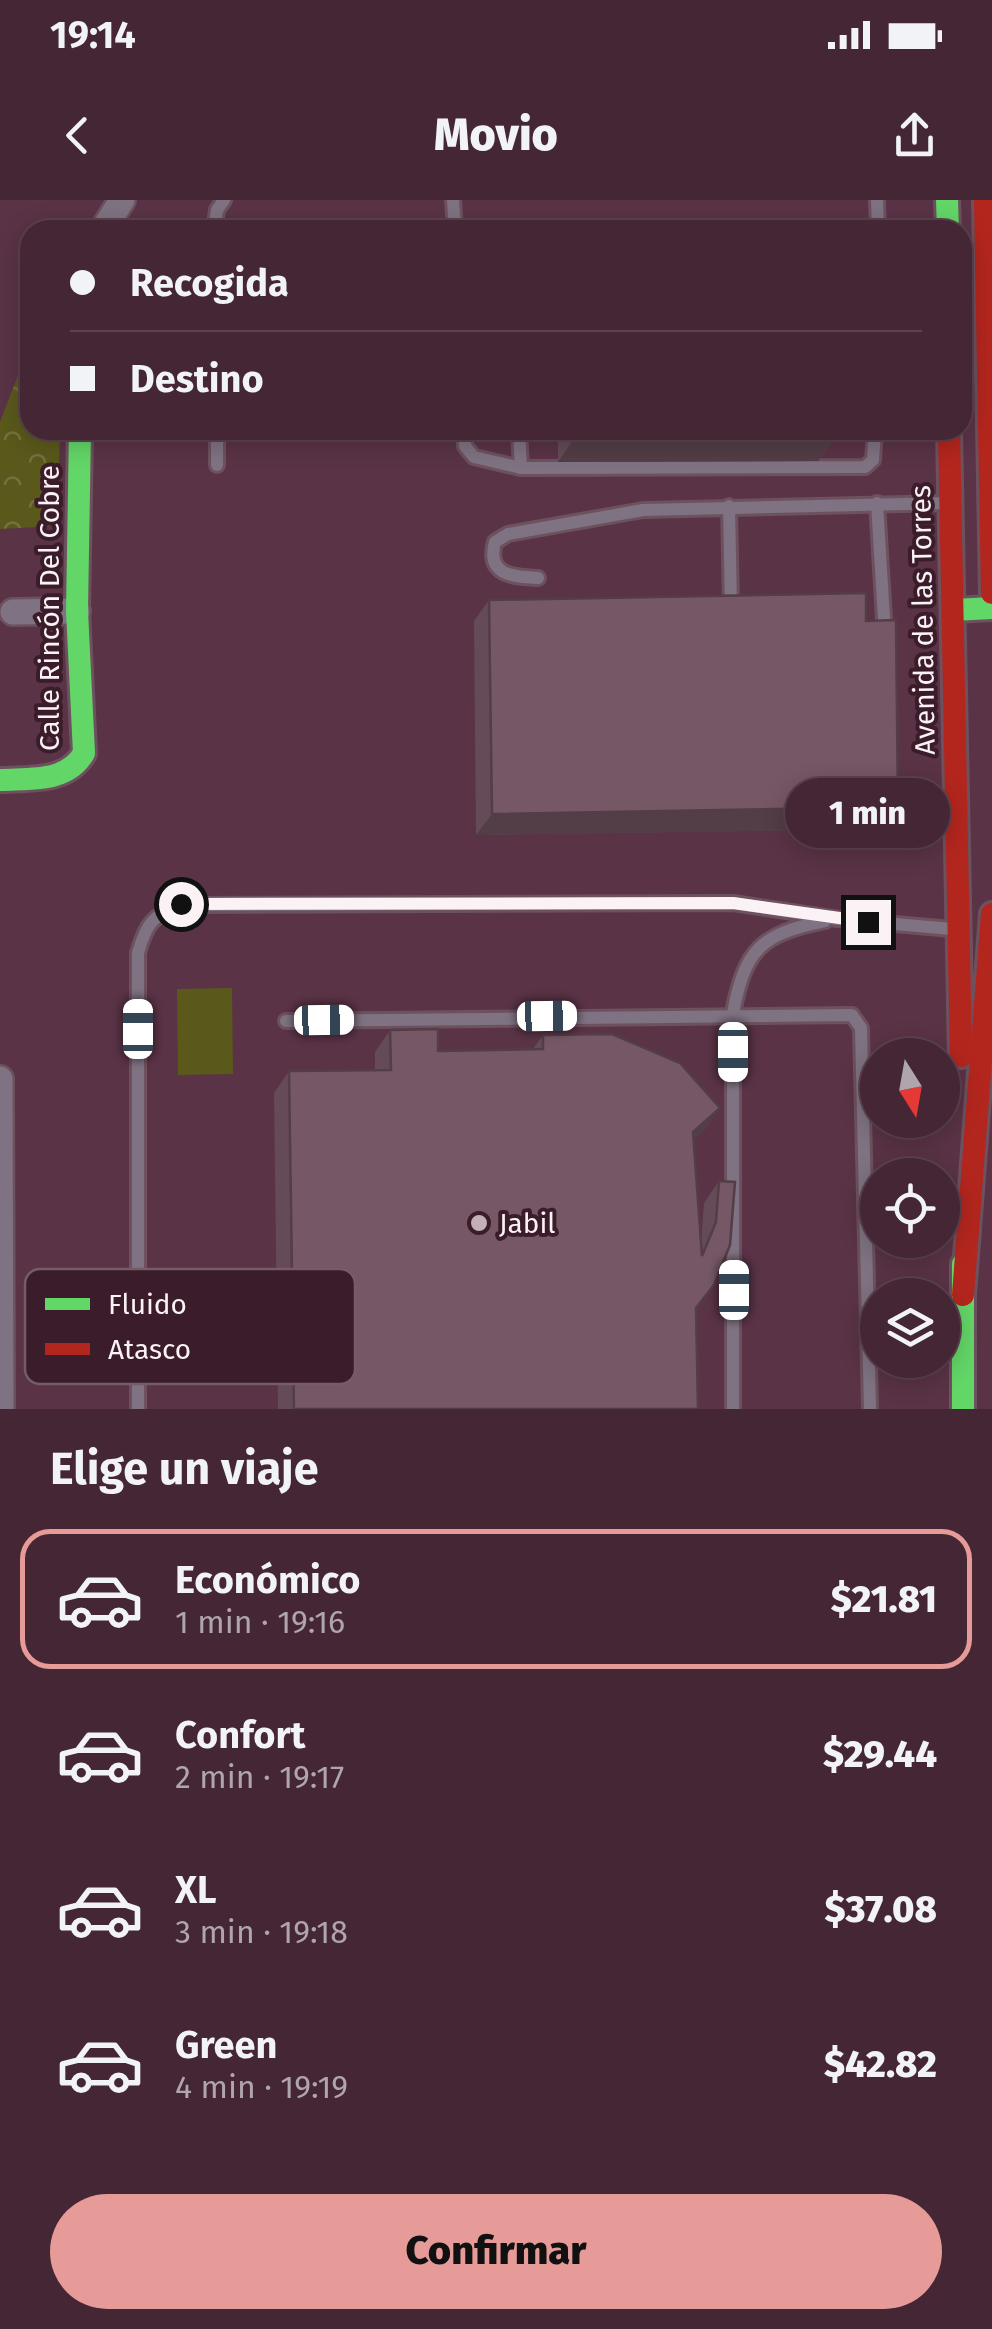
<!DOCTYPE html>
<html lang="es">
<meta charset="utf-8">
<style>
:root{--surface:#442634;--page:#4b2e3c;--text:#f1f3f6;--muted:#afa5ac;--line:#5c434f;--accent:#e69b98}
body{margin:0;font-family:"Fira Sans",sans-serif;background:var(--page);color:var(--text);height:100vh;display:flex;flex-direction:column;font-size:38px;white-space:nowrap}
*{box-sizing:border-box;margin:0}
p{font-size:32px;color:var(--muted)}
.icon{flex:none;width:55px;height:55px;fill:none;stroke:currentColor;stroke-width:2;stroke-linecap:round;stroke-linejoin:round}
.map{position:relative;height:1209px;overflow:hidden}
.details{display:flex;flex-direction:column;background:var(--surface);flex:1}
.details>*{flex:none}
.banner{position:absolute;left:20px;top:20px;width:952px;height:220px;border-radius:30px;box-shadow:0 5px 25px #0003,0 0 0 2px var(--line);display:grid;align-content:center;height:220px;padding:0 50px;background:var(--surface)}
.needle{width:65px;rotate:169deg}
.controls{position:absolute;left:860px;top:838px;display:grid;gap:20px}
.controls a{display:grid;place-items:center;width:100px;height:100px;border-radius:50%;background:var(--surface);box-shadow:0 5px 25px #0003,0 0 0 2px var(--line);font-size:50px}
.end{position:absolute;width:45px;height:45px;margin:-22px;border:12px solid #fbf2f5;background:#111;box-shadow:0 0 0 5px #111}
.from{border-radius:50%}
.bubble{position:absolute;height:70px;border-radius:35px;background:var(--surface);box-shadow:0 5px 25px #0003,0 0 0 2px var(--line);font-size:32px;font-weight:800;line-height:70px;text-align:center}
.car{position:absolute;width:30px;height:60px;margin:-30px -15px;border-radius:12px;box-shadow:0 0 8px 2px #0007;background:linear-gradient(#fff 24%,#345 0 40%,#fff 0 76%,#345 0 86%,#fff 0)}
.banner b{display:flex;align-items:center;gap:35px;height:95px;font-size:38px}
.banner b+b{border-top:2px solid var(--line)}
.banner i{width:25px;height:25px;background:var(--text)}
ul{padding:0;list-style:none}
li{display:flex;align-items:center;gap:30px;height:140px;margin:0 20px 15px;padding:0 30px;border:5px solid transparent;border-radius:30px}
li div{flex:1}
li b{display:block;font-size:38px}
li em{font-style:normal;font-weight:800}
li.active{border-color:var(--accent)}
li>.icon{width:90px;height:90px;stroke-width:1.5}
h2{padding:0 50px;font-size:45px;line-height:120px}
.action{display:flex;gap:20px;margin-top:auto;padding:20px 50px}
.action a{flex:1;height:115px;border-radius:60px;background:var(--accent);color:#111;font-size:40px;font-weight:800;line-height:115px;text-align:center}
.status{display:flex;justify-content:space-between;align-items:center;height:70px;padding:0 50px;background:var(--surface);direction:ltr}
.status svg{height:28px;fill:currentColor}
header{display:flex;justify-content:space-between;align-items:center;height:130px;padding:0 50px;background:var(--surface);font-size:45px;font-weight:800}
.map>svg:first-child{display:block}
</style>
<div class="status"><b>19:14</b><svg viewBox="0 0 49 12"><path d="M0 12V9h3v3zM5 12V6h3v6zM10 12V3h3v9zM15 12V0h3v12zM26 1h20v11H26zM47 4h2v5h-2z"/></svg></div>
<header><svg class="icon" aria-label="back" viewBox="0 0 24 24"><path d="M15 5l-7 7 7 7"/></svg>Movio<svg class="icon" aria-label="share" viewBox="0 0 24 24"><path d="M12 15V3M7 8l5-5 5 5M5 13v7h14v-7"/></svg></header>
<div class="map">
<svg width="992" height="1209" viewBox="0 0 992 1209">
<defs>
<pattern id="park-crowns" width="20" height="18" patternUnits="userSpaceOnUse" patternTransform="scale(2.5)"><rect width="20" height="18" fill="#5a591b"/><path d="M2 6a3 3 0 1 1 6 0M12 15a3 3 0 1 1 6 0" fill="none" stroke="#73713d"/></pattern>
</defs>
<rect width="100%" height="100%" fill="#5a3346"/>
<path fill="url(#park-crowns)" d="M30,144V230H60L57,326L0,329V222Z"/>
<path fill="#5a591b" d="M232,788L233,874L178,875L177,789Z"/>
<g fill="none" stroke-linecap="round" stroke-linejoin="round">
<defs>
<g id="lane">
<path d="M453,0L455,30"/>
<path d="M877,0L878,30"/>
<path d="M214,30L217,10L224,0"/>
<path d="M217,230V265"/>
<path d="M464,230L465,246L474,257L521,268L865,267L873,260L875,230"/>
<path d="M519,230L521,268"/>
<path d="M877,303L885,435"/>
<path d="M729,306L731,407"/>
<path d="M538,378C512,377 486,375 495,342L508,334L643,310L948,303"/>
<path d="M895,595L897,623"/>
<path d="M286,821L852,815L861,828L870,1209"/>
<path d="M138,1209V753C146,724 153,715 181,705L733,703L838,719L952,729"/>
<path d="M733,1209V813C745,749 761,734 825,721"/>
</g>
<g id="street">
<path d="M103,30L122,0"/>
<path d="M13,412L77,411"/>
<path d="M0,879L1,1209"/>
</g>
<g id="fast">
<path d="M947,0L948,30"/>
<path d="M954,410L992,408"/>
<path d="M0,580C30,578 67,583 84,553L77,411L80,230"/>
<path d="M963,1064V1209"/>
</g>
<g id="jam">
<path d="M985,0L992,393"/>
<path d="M949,230L961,856"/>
<path d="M963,1095L992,714"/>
</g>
</defs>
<use href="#lane" stroke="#6d515e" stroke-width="18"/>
<use href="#street" stroke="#6d515e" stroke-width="30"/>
<use href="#fast" stroke="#6d515e" stroke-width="28"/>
<use href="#jam" stroke="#6d515e" stroke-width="28"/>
<use href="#lane" stroke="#7f7282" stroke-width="12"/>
<use href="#street" stroke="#7f7282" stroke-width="25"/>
<use href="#fast" stroke="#63d668" stroke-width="22"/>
<use href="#jam" stroke="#b3261e" stroke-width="22"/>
</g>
<g fill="#654b57">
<path d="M558,230H855L847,241H833L818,261L558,262Z"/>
<path d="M489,400L866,421L898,607L883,629L476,635L474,421Z"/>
<path d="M390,830L438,851L533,849L543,835L720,908L705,929L693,940L701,1043L704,1003L719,981L735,982L696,1111L698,1209H278L274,893L289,871L375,870V852Z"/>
</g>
<g fill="#533d47">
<path d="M826,230H855L847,241H833L818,261L558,262L573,240Z"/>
<path d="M898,607L883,629L476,635L492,614Z"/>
<path d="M720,908L705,929L678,954L693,932Z"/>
</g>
<g fill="#765765" stroke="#533d47" stroke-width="2.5">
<path d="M573,29H830V30Z"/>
<rect x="573" y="230" width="261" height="10"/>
<path d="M866,393V421L896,420L898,607L492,614L489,400Z"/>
<path d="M438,829V851L543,849V835L612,834L680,863L720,908L693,932L702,1056L716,1022L719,981L735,982L730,1045L714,1085L696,1108L698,1209H294L289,871L391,870L390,830Z"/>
</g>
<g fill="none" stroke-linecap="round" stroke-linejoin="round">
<path stroke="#fbf2f5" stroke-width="12" d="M181,704L733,703L868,722"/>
</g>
<circle fill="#c3afb8" stroke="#3b1c2a" stroke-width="4" cx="479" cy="1023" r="10"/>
<g text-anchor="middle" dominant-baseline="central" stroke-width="8" stroke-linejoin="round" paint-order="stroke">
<g font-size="28" fill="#fbf2f5" stroke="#3b1c2a">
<text transform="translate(49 408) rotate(-90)">Calle Rincón Del Cobre</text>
<text transform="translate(923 420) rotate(-91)">Avenida de las Torres</text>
</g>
<g font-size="28" fill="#fbf2f5" stroke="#3b1c2a" text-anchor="start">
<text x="499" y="1023">Jabil</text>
</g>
</g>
<rect x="25" y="1069" width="330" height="115" rx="15" fill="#3b1c2a" stroke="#755c67" stroke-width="2.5"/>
<rect x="45" y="1098" width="45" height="12" fill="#63d668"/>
<rect x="45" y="1143" width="45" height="12" fill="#b3261e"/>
<g font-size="28" fill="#fbf2f5">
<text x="108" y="1114">Fluido</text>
<text x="108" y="1159">Atasco</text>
</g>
</svg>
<div class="controls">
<a><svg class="needle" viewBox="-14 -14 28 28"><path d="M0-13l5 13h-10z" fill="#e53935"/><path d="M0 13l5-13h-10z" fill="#afa5ac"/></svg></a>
<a><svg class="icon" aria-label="locate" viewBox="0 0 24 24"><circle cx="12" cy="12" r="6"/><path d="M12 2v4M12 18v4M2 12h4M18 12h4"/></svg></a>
<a><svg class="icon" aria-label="layers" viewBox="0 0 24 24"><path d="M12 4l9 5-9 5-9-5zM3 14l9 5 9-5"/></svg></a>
</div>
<i class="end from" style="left:181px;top:704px"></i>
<i class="end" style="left:868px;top:722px"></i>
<div class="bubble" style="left:785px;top:578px;width:165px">1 min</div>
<i class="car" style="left:547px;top:816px;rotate:89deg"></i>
<i class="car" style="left:324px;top:820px;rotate:89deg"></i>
<i class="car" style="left:138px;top:829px;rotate:0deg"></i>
<i class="car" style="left:733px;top:852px;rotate:180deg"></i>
<i class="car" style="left:734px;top:1090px;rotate:0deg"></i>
<div class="banner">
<b><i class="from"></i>Recogida</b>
<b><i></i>Destino</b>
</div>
</div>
<section class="details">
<h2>Elige un viaje</h2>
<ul>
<li class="active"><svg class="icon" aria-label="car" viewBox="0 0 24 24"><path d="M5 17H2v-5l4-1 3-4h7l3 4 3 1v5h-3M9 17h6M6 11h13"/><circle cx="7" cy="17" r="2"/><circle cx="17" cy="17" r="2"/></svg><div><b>Económico</b><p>1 min · 19:16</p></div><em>$21.81</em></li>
<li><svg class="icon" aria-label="car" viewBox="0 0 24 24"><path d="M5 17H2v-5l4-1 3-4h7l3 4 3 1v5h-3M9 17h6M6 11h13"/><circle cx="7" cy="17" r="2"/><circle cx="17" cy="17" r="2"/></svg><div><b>Confort</b><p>2 min · 19:17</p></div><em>$29.44</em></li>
<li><svg class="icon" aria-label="car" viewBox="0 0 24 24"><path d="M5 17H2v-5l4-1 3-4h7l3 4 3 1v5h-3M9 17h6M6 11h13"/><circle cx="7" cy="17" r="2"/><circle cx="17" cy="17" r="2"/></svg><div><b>XL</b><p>3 min · 19:18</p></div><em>$37.08</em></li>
<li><svg class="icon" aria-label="car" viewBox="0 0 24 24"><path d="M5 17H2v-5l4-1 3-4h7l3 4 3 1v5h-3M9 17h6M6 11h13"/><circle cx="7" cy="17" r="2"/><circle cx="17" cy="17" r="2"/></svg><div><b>Green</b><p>4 min · 19:19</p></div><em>$42.82</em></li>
</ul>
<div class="action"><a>Confirmar</a></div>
</section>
